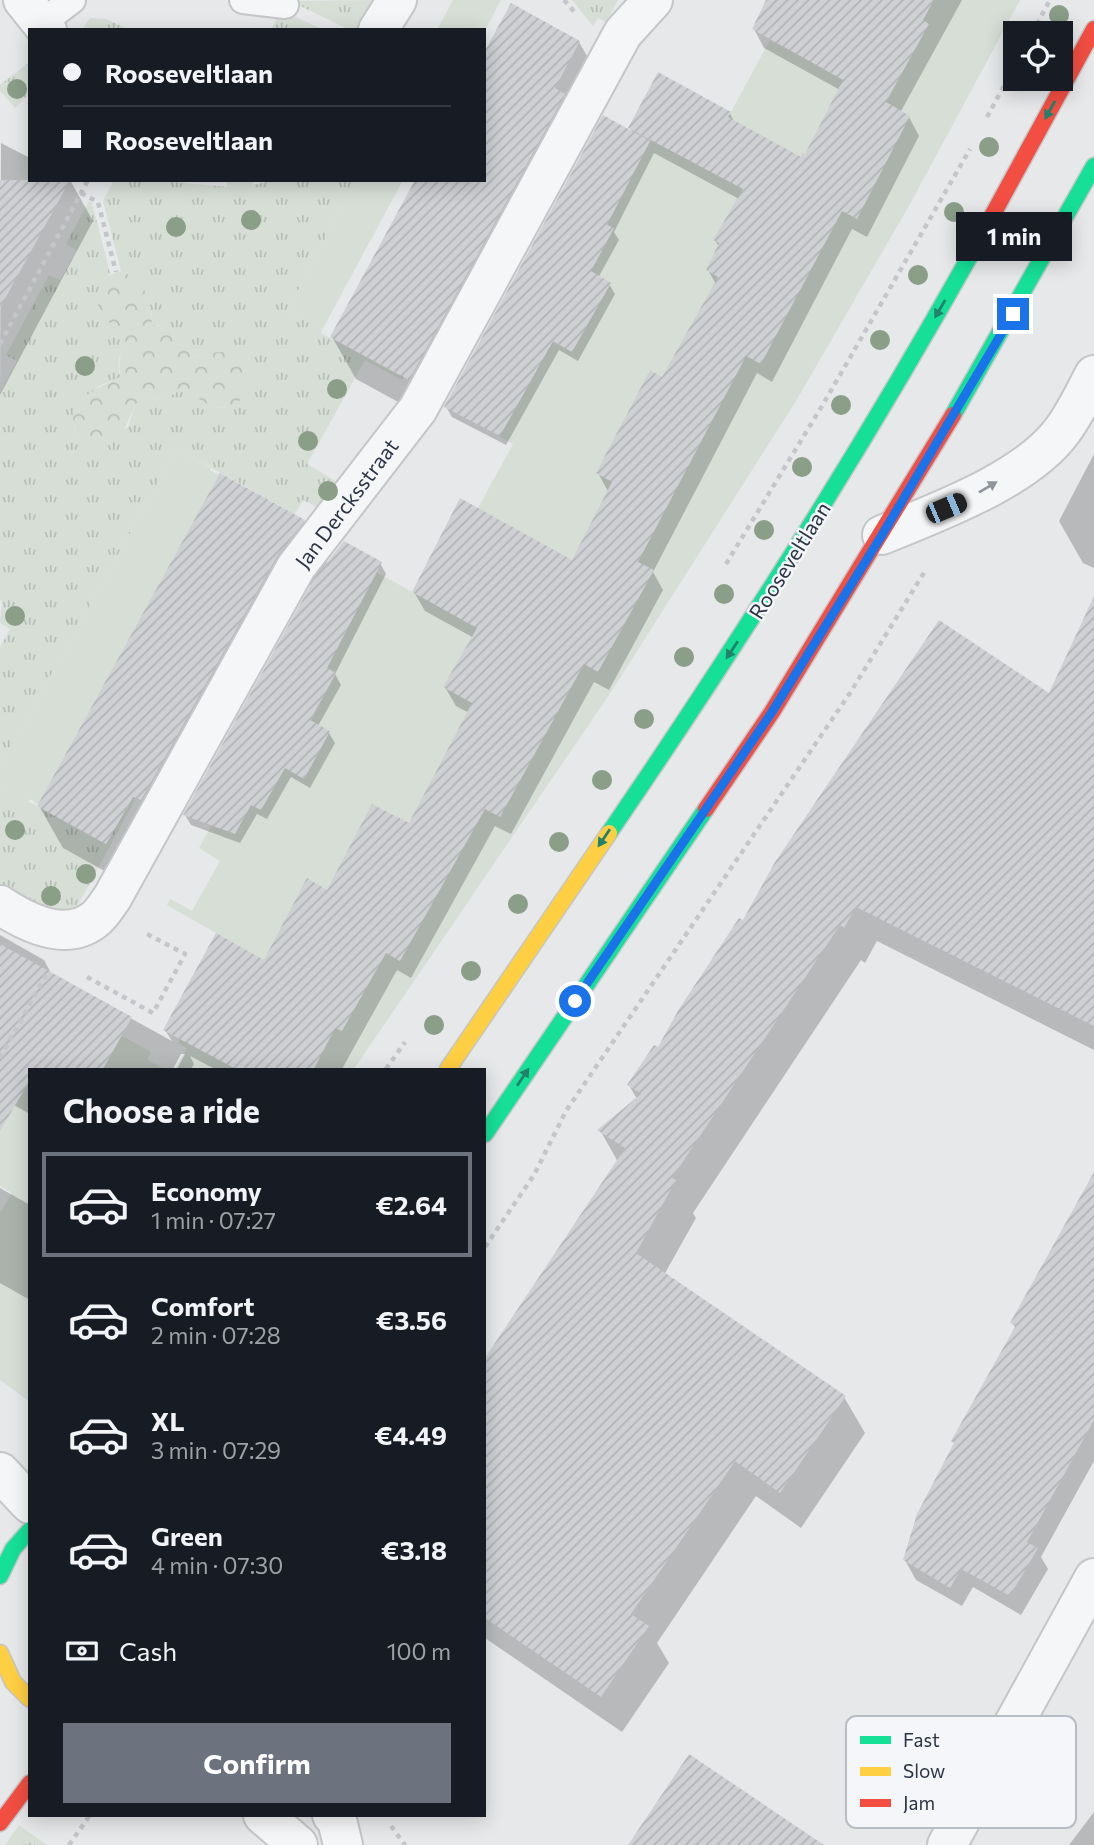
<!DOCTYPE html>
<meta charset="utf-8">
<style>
:root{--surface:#171b24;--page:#20242c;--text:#f1f3f6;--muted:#9ea1a6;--line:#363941;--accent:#6c737f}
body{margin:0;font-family:Commissioner,sans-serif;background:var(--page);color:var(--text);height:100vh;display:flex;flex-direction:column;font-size:26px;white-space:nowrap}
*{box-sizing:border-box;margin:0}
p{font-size:23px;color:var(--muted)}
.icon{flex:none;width:38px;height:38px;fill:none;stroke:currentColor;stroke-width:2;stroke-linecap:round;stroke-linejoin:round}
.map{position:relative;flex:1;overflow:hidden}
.drawer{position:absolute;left:28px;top:1068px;width:458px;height:749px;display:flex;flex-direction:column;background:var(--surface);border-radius:0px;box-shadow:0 4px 18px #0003}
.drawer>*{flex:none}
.hud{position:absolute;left:28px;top:28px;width:458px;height:154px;border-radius:0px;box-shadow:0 4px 18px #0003;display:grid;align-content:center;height:154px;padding:0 35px;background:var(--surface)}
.controls{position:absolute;left:1003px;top:21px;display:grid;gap:14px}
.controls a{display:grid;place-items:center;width:70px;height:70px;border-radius:0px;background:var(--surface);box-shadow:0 4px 18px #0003;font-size:35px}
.end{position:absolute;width:32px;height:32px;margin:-16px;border:9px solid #1a73e8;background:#fff;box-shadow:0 0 0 4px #fff}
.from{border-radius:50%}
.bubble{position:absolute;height:49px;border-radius:0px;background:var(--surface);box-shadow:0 4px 18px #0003;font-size:23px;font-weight:700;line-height:49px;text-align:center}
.car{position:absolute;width:21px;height:42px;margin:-21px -10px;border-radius:9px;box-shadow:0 0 5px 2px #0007;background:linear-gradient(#222 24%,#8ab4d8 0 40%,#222 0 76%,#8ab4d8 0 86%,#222 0)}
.hud b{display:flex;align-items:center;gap:24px;height:66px;font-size:26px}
.hud b+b{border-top:2px solid var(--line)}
.hud i{width:18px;height:18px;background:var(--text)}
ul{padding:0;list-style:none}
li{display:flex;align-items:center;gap:21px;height:105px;margin:0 14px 10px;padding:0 21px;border:4px solid transparent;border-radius:0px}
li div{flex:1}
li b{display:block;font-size:26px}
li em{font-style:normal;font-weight:700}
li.active{border-color:var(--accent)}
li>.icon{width:63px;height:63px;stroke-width:1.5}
h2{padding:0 35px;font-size:32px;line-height:84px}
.pay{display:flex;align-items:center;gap:18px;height:77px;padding:0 35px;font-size:26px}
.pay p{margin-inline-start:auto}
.primary-button{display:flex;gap:14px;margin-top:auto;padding:14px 35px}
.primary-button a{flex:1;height:80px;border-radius:0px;background:var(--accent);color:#fff;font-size:28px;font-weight:700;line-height:80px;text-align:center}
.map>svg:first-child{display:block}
</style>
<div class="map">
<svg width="1094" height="1845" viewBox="0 0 1094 1845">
<defs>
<pattern id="grass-tufts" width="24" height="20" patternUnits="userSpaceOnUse" patternTransform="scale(1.75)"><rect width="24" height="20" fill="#d6ded6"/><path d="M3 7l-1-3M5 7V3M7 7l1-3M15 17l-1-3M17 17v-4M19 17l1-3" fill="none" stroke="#b8bfb9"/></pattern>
<pattern id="forest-crowns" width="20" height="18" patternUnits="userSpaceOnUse" patternTransform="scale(1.75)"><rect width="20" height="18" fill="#d6ded6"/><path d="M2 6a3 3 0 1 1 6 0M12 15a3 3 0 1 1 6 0" fill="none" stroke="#b8bfb9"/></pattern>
<pattern id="building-hatch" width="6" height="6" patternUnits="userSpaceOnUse" patternTransform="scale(1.75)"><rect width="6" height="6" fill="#ced0d3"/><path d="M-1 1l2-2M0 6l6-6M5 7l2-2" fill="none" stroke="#b1b3b6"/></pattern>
</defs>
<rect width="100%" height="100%" fill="#e6e8ea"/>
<g fill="url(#grass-tufts)">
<path d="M376,0L359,30H350L290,1Z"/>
<path d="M572,0H618L606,22L598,18L593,26Z"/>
<path d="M281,10L323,30H271Z"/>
<path d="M90,18L106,19L130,30H82Z"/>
<path d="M28,63L30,65V93L15,108L0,91V85Z"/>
<path d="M114,180H174V182L227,187V180H252L253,185L277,180H357L287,311L322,330L321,333L399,375L425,327L430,329L402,380L365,360L307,464L342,485L327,512L303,500L267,561L263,559L290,511L177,449L0,767V647L10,629L0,623L2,601L0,600V393L17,361L6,355L49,275L60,280L77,251L66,244L89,201L92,203L110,273C75,310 123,322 122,345C121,358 115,361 121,377L99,386L75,410L74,428L81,441L97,446L128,427L136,403L141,396C158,402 172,398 185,385C200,404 228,421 245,393L241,363C223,347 213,353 192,357C187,338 171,325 152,325C153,302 143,280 121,271L103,201Z"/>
<path d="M0,786L106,844L133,797L136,798L74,912L59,913L0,889Z"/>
<path d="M19,1825L47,1845H5Z"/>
</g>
<path fill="url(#forest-crowns)" d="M121,271C145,281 152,301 152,325C173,326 186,337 192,357C201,356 210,352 219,352C226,351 234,356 239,360C267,387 227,437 185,385C172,398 158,402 141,396C125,417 124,463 81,441C57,404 93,390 121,377C116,361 124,350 121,339C114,321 88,310 100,286C105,276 111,274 121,271Z"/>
<g fill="#d6ded6">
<path d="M453,0H501L485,30H437Z"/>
<path d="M818,0H1020L910,204L796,401L611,692L354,1069H175L187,1048L178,1043L224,961L216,933L167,905L170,899L192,911L220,861L199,848L229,793L261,810L285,768L305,778L330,732L311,721L336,673L305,656L332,658L345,632L355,561L452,613L478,508L513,444L495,434L553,342L572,352L610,283L591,271L614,228L584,212L614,153L638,165L651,140L700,132L642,101L648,91L703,120L713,103L731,112L770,40L793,52L821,2Z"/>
<path d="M357,180H403L322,330L287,311Z"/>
<path d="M177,449L211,468L210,470L219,475L38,804L30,799L28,802L0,786V767Z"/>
<path d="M79,1012L151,1052L147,1060L164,1069H103L117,1044L75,1020Z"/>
<path d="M30,1080V1402L0,1380V1213L12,1193L0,1186V1088Z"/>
</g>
<g fill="#0003">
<path d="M768,0H962L900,113L909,117L919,136L867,237L852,229L772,382L757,373L653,572L663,590L609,690L594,682L511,834L495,826L411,978L397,970L342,1069H215L190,1056L194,1064L191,1069H177L185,1054H181L173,1069H30V1109L28,1113L0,1097V935L44,960L52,975L172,1041L165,1030L265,962L328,892L410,825L469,713L456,706L445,687L474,638L425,611L414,592L573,563L609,493L598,473L663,379L716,284L708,270L719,247L715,240L739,199L654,153L614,232L619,240L598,278L609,284L615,294L578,361L559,350L506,445L452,417L446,407L634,135L630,128L730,114L735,123L801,160L806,156L840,90L764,48L754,29Z"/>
<path d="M512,5L579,42L603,84L433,421L356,379L332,337L485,180V55Z"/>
<path d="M1,143L30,158V180H70L93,221L0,395Z"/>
<path d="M1094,454V568L1083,563L1059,521Z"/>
<path d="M304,521L328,564L380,563L386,574L335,674L341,685L318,726L329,733L335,743L310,788L291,777L267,819L257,814L240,843L191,825L185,815L312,586L310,585L300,598L130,885L63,848L39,806Z"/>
<path d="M1094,615V1050L877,941L865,963L861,960L693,1213L696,1218L664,1275L844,1397L865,1433L801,1528L756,1496L657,1643L669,1663L622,1732L485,1638V1360L618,1162L600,1130L637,1099L629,1085L658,1050L743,923L1050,695Z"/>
<path d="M1094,1175V1461L1041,1557L1048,1569L1021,1615L973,1587L962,1606L916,1580L905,1560L1016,1328L1012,1323Z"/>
<path d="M0,1188L30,1205V1300L0,1283Z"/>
<path d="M1094,1812V1845H1069Z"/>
</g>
<g fill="url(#building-hatch)">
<path d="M766,0H934L923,20L929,24L886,102L910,116L857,219L842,211L761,364L746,356L638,562L654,570L598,672L584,664L500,817L485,809L400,961L386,953L342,1031L335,1028L314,1069H236L163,1030L216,933L264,960L307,878L327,890L372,804L409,823L472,703L443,687L477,628L412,592L460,498L572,560L612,482L596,473L650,370L662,377L718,277L706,270L719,243L713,240L743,189L628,128L658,72L731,112L728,117L801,157L803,153L805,154L843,80L752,29Z"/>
<path d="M511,3L580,41L555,88L565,94L409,380L330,337L415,180H485V51Z"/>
<path d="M603,115L650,141L607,225L614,228L591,271L611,283L572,352L553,341L500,436L444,407Z"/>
<path d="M0,180H70L0,308Z"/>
<path d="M220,473L305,520L277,556L141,800L133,797L106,844L37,806Z"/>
<path d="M344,541L382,562L327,668L336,673L310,720L330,731L304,779L285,768L261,810L251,805L235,834L183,815L314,579Z"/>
<path d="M1094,596V1026L856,907L844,928L840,925L672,1178L676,1180L636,1253L846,1396L780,1493L735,1461L631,1614L649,1626L601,1697L485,1618V1358L625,1148L597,1130L641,1094L627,1085L654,1045L658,1047L679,1009L739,918L743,920L775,862L939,620L1049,693Z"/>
<path d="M0,944L132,1017L103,1069H30V1080L0,1131Z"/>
<path d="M1094,1172V1420L1027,1542L1038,1548L1010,1596L961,1569L950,1588L903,1560L917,1514L954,1443L951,1441L1016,1325L1010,1323Z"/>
<path d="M689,1754L824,1845H628Z"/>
</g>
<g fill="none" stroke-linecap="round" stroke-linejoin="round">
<defs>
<g id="lane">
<path d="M243,0L285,5"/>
<path d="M42,23L72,0"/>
</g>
<g id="street">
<path d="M23,0L47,30"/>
<path d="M378,30L397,0"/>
<path d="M882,535C937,512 1026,480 1062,431C1075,414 1084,394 1094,375"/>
<path d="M0,905C27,923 65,942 94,920C101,915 107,905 112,898L296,567L418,409L623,33L653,0"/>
<path d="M0,1472L30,1504"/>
<path d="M263,1815L298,1845"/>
<path d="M332,1815L337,1820L343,1845"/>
<path d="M947,1845L1094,1578"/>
</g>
<g id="fast">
<path d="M953,415L1094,166"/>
<path d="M609,833C741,640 866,443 980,238"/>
<path d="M485,1134L706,809"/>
<path d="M0,1576L13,1549L30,1530"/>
</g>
<g id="slow">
<path d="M448,1069L609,833"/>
<path d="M0,1653L13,1682L30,1699"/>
</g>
<g id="jam">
<path d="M980,238L1094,29"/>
<path d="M706,809L772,712L953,415"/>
<path d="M0,1823L30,1783"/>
</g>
</defs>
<use href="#lane" stroke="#c4c6c8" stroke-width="30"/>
<use href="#street" stroke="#c4c6c8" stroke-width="42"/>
<use href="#fast" stroke="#c4c6c8" stroke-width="19"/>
<use href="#slow" stroke="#c4c6c8" stroke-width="19"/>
<use href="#jam" stroke="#c4c6c8" stroke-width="19"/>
<g stroke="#c5c6ca" stroke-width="4.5" stroke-dasharray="5 5" stroke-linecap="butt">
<path d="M564,0L577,15"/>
<path d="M1032,33L1050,0"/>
<path d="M987,117L1015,65"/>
<path d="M81,193L98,202L116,272"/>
<path d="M0,344L88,180"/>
<path d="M726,564L825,401L970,149"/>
<path d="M87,977L153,1013L185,954L147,934"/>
<path d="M0,1058L46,975"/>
<path d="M386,1069L405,1042"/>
<path d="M485,1247L534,1175L566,1111L850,693L925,571"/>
<path d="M391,1826L405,1845"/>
<path d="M69,1845L90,1815"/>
</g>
<use href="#lane" stroke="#f5f6f7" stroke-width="26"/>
<use href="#street" stroke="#f5f6f7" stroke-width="38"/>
<use href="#fast" stroke="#16e098" stroke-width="16"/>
<use href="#slow" stroke="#ffcf43" stroke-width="16"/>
<use href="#jam" stroke="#f24e42" stroke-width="16"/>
</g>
<g fill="#8a9e88">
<circle cx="1059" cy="15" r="10"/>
<circle cx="17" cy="89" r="10"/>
<circle cx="989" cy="147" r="10"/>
<circle cx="954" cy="212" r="10"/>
<circle cx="251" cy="220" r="10"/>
<circle cx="176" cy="227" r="10"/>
<circle cx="918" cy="275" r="10"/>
<circle cx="880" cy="340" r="10"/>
<circle cx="85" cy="366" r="10"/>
<circle cx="337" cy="389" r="10"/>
<circle cx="841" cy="405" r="10"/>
<circle cx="308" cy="441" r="10"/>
<circle cx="802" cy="467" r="10"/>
<circle cx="328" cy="491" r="10"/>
<circle cx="764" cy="530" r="10"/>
<circle cx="724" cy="594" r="10"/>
<circle cx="15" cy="616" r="10"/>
<circle cx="684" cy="657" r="10"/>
<circle cx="644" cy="719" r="10"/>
<circle cx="602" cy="780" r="10"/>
<circle cx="15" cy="830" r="10"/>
<circle cx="559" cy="842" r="10"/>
<circle cx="86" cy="874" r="10"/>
<circle cx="51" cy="896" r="10"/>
<circle cx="518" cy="904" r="10"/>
<circle cx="471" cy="971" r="10"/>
<circle cx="434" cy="1025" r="10"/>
</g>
<defs><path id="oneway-solid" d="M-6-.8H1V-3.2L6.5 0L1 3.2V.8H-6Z" transform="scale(1.75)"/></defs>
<g fill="#22816a">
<use href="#oneway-solid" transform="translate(1050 110) rotate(119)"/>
<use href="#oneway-solid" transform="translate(940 309) rotate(120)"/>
<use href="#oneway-solid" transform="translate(732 650) rotate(124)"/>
<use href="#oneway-solid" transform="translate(604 838) rotate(124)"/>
<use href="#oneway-solid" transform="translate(523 1077) rotate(-56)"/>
</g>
<use fill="#90959e" href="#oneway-solid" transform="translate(988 487) rotate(-31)"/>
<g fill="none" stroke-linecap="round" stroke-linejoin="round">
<path stroke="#1a73e8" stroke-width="9" d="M575,1001L772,712L882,535L1013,314"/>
</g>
<g text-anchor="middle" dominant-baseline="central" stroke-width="5" stroke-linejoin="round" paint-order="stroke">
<g font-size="21" fill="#2b3445" stroke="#f4f6f9">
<text transform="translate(346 503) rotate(-53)">Jan Dercksstraat</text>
<text transform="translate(789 560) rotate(-58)">Rooseveltlaan</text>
</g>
</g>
<rect x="846" y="1716" width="230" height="112" rx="10" fill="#f4f6f9" stroke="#b8bcc3" stroke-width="2"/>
<rect x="860" y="1736" width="31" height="8" fill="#16e098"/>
<rect x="860" y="1767" width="31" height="9" fill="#ffcf43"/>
<rect x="860" y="1799" width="31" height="8" fill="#f24e42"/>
<g font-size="19" fill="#2b3445">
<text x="903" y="1747">Fast</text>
<text x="903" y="1778">Slow</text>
<text x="903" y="1810">Jam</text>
</g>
</svg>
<div class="controls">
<a><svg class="icon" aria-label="locate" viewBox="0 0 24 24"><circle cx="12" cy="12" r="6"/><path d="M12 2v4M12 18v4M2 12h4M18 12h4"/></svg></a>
</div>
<i class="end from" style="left:575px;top:1001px"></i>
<i class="end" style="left:1013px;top:314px"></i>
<div class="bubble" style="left:956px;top:212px;width:116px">1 min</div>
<i class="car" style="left:946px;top:508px;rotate:67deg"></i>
<div class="hud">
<b><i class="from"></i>Rooseveltlaan</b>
<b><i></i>Rooseveltlaan</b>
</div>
<section class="drawer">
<h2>Choose a ride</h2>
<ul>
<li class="active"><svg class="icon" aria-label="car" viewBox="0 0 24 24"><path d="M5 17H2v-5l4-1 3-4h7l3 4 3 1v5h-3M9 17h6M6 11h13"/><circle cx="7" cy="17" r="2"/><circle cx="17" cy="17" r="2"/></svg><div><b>Economy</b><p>1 min · 07:27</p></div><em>€2.64</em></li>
<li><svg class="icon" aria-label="car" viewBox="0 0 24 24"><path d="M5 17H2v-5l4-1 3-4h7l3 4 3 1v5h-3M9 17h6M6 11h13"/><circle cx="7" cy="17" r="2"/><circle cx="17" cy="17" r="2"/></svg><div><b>Comfort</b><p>2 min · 07:28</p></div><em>€3.56</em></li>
<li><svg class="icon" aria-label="car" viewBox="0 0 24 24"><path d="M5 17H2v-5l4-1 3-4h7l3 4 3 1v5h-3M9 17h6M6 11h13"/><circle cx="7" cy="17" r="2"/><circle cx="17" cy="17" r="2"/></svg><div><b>XL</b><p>3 min · 07:29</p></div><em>€4.49</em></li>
<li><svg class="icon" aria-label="car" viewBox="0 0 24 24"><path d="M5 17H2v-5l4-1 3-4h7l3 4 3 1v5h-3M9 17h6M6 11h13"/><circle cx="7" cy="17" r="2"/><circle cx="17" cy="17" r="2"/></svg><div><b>Green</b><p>4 min · 07:30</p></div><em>€3.18</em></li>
</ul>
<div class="pay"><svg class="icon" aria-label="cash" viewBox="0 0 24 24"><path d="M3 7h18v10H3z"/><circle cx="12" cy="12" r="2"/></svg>Cash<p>100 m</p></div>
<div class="primary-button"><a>Confirm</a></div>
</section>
</div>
